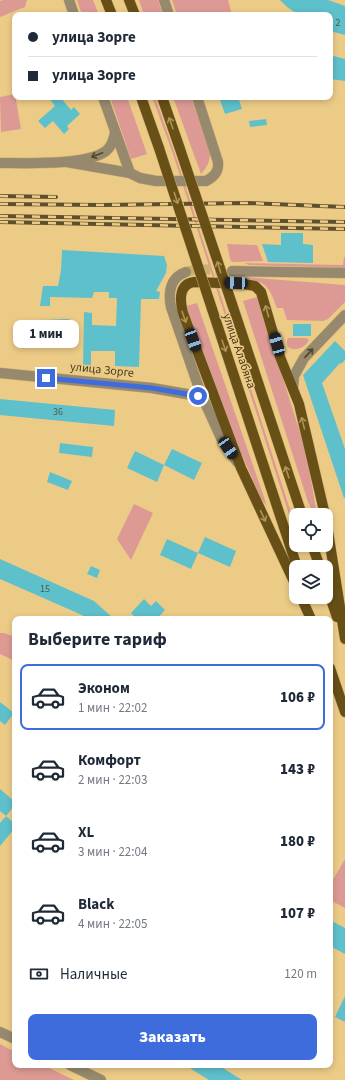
<!DOCTYPE html>
<html lang="ru">
<meta charset="utf-8">
<style>
:root{--surface:#fff;--page:#f2f2f3;--text:#1f2937;--muted:#747a83;--line:#e0e1e3;--accent:#3f6cdd}
body{margin:0;font-family:"Source Sans 3",sans-serif;background:var(--page);color:var(--text);height:100vh;display:flex;flex-direction:column;font-size:15px;white-space:nowrap}
*{box-sizing:border-box;margin:0}
p{font-size:13px;color:var(--muted)}
.icon{flex:none;width:22px;height:22px;fill:none;stroke:currentColor;stroke-width:2;stroke-linecap:round;stroke-linejoin:round}
.map{position:relative;flex:1;overflow:hidden}
.panel{position:absolute;left:12px;top:616px;width:321px;height:452px;display:flex;flex-direction:column;background:var(--surface);border-radius:8px;box-shadow:0 2px 6px #0003}
.panel>*{flex:none}
.guide{position:absolute;left:12px;top:12px;width:321px;height:88px;border-radius:8px;box-shadow:0 2px 6px #0003;display:grid;align-content:center;height:88px;padding:0 16px;background:var(--surface)}
.tools{position:absolute;left:289px;top:508px;display:grid;gap:8px}
.tools a{display:grid;place-items:center;width:44px;height:44px;border-radius:8px;background:var(--surface);box-shadow:0 2px 6px #0003;font-size:20px}
.end{position:absolute;width:18px;height:18px;margin:-9px;border:5px solid #3f6cdd;background:#fff;box-shadow:0 0 0 2px #fff}
.from{border-radius:50%}
.bubble{position:absolute;height:28px;border-radius:8px;background:var(--surface);box-shadow:0 2px 6px #0003;font-size:13px;font-weight:800;line-height:28px;text-align:center}
.car{position:absolute;width:12px;height:24px;margin:-12px -6px;border-radius:5px;box-shadow:0 0 3px 1px #0007;background:linear-gradient(#222 24%,#8ab4d8 0 40%,#222 0 76%,#8ab4d8 0 86%,#222 0)}
.guide b{display:flex;align-items:center;gap:14px;height:38px;font-size:15px}
.guide b+b{border-top:1px solid var(--line)}
.guide i{width:10px;height:10px;background:var(--text)}
ul{padding:0;list-style:none}
li{display:flex;align-items:center;gap:12px;height:66px;margin:0 8px 6px;padding:0 8px;border:2px solid transparent;border-radius:8px}
li div{flex:1}
li b{display:block;font-size:15px}
li em{font-style:normal;font-weight:800}
li.active{border-color:var(--accent)}
li>.icon{width:36px;height:36px;stroke-width:1.5}
h2{padding:0 16px;font-size:18px;line-height:48px}
.pay{display:flex;align-items:center;gap:10px;height:44px;padding:0 16px;font-size:15px}
.pay p{margin-inline-start:auto}
.button{display:flex;gap:8px;margin-top:auto;padding:8px 16px}
.button a{flex:1;height:46px;border-radius:8px;background:var(--accent);color:#fff;font-size:16px;font-weight:800;line-height:46px;text-align:center}
.map>svg:first-child{display:block}
</style>
<div class="map">
<svg width="345" height="1080" viewBox="0 0 345 1080">
<rect width="100%" height="100%" fill="#eccb87"/>
<g fill="#dd9a94">
<path d="M3,0H27L25,7L0,17V1Z"/>
<path d="M77,0H93L99,15H82Z"/>
<path d="M139,0H158L163,15H144Z"/>
<path d="M172,0H228L232,15H177Z"/>
<path d="M15,94L21,129L1,132L0,97Z"/>
<path d="M110,97H127L147,154L131,159Z"/>
<path d="M152,97H155L174,151L296,528V536L172,151Z"/>
<path d="M173,97H191L210,152C210,162 207,167 201,174Z"/>
<path d="M227,244L257,245L263,261L232,262L230,259Z"/>
<path d="M344,257H345V268L249,265L244,263L343,265Z"/>
<path d="M246,277L344,285H345V302L328,319L323,321L287,320L283,308H277C270,290 268,281 246,279Z"/>
<path d="M257,297L306,451L317,515H314L308,502L243,301Z"/>
<path d="M197,303L266,503L267,506L261,499L231,429L186,306Z"/>
<path d="M288,338H306L309,340C304,352 281,353 288,338Z"/>
<path d="M134,504L153,513L131,560L117,539Z"/>
<path d="M0,633H4L15,637V661L0,654Z"/>
<path d="M345,859V908L330,900V885Z"/>
<path d="M0,1044L15,1052V1065H43L74,1080H0Z"/>
</g>
<g fill="#5ec0cb">
<path d="M280,0H328L345,6V35L330,31V15H299L287,7Z"/>
<path d="M330,55L345,59V81L330,79Z"/>
<path d="M48,97H60L71,110L74,107L80,114L67,126L69,129L64,134L53,121L45,128L38,121L55,106Z"/>
<path d="M219,97H238L242,109L225,114Z"/>
<path d="M266,119L267,125L250,127L249,121Z"/>
<path d="M281,233H303V244L313,245V263L268,262L262,244L281,245Z"/>
<path d="M62,250L164,256L167,265L166,273L156,291L160,292L159,299H141L139,367L115,366V351H91V368H83L84,312L92,313V325L116,326L117,298H109V292H94L92,298L50,297V306H40L43,286H58L61,270Z"/>
<path d="M69,319V338H43V320Z"/>
<rect x="293" y="324" width="18" height="12"/>
<path d="M335,341L345,351V360L341,364L340,363L322,383L345,449V498H344L303,375Z"/>
<path d="M0,399L115,410L114,426L0,415Z"/>
<path d="M60,443L93,447L92,457L59,453Z"/>
<path d="M172,449L202,463L194,480L164,465Z"/>
<path d="M135,451L164,465L157,482L127,468Z"/>
<path d="M50,472L72,481L68,490L47,482Z"/>
<path d="M205,537L236,551L230,567L198,553Z"/>
<path d="M167,539L198,553L191,569L160,555Z"/>
<path d="M0,559L94,601L114,619H87L82,615L0,579Z"/>
<path d="M91,566L100,570L97,578L87,574Z"/>
<path d="M144,599L151,606L156,601L165,610L157,619H137L131,613Z"/>
<path d="M0,702L14,713L5,725L0,721Z"/>
<path d="M0,789L15,802V805L6,816L0,811Z"/>
<path d="M6,816L15,824V828L0,846V823Z"/>
<path d="M330,920L345,928V954L330,946Z"/>
<path d="M345,996V1022L335,1017Z"/>
<path d="M185,1065H218L242,1080H209Z"/>
</g>
<g fill="none" stroke-linecap="round" stroke-linejoin="round">
<path stroke="#cbae72" stroke-width="10" stroke-dasharray="10 5" stroke-linecap="butt" d="M186,272L197,269L232,271"/>
<defs>
<g id="minor">
<path d="M69,0L74,15"/>
<path d="M164,0L169,15"/>
<path d="M103,97L130,173"/>
<path d="M67,162L130,173L140,178L156,181H206C214,177 219,172 218,162L197,97"/>
<path d="M0,163C25,163 86,166 106,151C112,146 114,139 115,132"/>
<path d="M232,271L345,273"/>
<path d="M186,272C170,277 168,293 171,307L201,394L221,438L237,462"/>
<path d="M0,373L152,388L198,396L201,394"/>
<path d="M293,388L294,376L304,358L345,315"/>
<path d="M0,1032L15,1039"/>
<path d="M70,1065L101,1080"/>
</g>
<g id="major">
<path d="M106,0L112,15"/>
<path d="M129,0L135,15"/>
<path d="M141,97L159,148"/>
<path d="M162,97L180,149"/>
<path d="M232,304L302,515"/>
<path d="M212,309L297,567"/>
<path d="M326,519L345,639"/>
<path d="M312,545L320,567"/>
<path d="M326,585L337,617"/>
<path d="M296,586L241,468L183,313C180,302 178,284 194,282L244,284L255,286L261,292L280,357L299,404L325,515"/>
<path d="M301,597L311,619"/>
<path d="M330,668L345,712"/>
</g>
</defs>
<use href="#minor" stroke="#c8ab70" stroke-width="11"/>
<use href="#major" stroke="#c8ab70" stroke-width="11"/>
<use href="#minor" stroke="#97896e" stroke-width="10"/>
<use href="#major" stroke="#674f16" stroke-width="10"/>
<defs>
<g id="rail">
<path d="M0,196L56,197"/>
<path d="M0,204L101,205L247,203L345,207"/>
<path d="M0,216L345,222"/>
<path d="M0,222L345,229"/>
</g>
</defs>
<use href="#rail" stroke="#5f4f2d" stroke-width="4"/>
<use href="#rail" stroke="#eccb87" stroke-width="2.5" stroke-dasharray="8" stroke-linecap="butt"/>
<defs>
<g id="major-bridge">
<path d="M159,148L212,309"/>
<path d="M180,149L232,304"/>
</g>
</defs>
<use href="#major-bridge" stroke="#c8ab70" stroke-width="11" stroke-linecap="butt"/>
<use href="#major-bridge" stroke="#674f16" stroke-width="10"/>
</g>
<defs><path id="oneway-shaft" d="M-6 0H5M1.5-3L5.5 0L1.5 3" fill="none" stroke-width="1.6" stroke-linecap="round" stroke-linejoin="round"/></defs>
<g stroke="#b09354">
<use href="#oneway-shaft" transform="translate(171 123) rotate(-109)"/>
<use href="#oneway-shaft" transform="translate(176 198) rotate(72)"/>
<use href="#oneway-shaft" transform="translate(219 267) rotate(-108)"/>
<use href="#oneway-shaft" transform="translate(267 311) rotate(-106)"/>
<use href="#oneway-shaft" transform="translate(184 317) rotate(71)"/>
<use href="#oneway-shaft" transform="translate(224 346) rotate(71)"/>
<use href="#oneway-shaft" transform="translate(303 423) rotate(-104)"/>
<use href="#oneway-shaft" transform="translate(287 472) rotate(-108)"/>
<use href="#oneway-shaft" transform="translate(263 516) rotate(65)"/>
</g>
<g stroke="#53462a">
<use href="#oneway-shaft" transform="translate(97 155) rotate(159)"/>
<use href="#oneway-shaft" transform="translate(309 353) rotate(-47)"/>
</g>
<g fill="none" stroke-linecap="round" stroke-linejoin="round">
<path stroke="#3f6cdd" stroke-width="5" d="M46,378L152,388L198,396"/>
</g>
<g text-anchor="middle" dominant-baseline="central" stroke-width="3" stroke-linejoin="round" paint-order="stroke">
<g font-size="10" fill="#4d5c49">
<text x="338" y="23">2</text>
<text x="58" y="412">36</text>
<text x="45" y="589">15</text>
</g>
<g font-size="12" fill="#473a1e" stroke="#eccb87">
<text transform="translate(239 351) rotate(71)">улица Алабяна</text>
<text transform="translate(102 370) rotate(6)">улица Зорге</text>
</g>
</g>
</svg>
<div class="tools">
<a><svg class="icon" aria-label="locate" viewBox="0 0 24 24"><circle cx="12" cy="12" r="6"/><path d="M12 2v4M12 18v4M2 12h4M18 12h4"/></svg></a>
<a><svg class="icon" aria-label="layers" viewBox="0 0 24 24"><path d="M12 4l9 5-9 5-9-5zM3 14l9 5 9-5"/></svg></a>
</div>
<i class="end from" style="left:198px;top:396px"></i>
<i class="end" style="left:46px;top:378px"></i>
<div class="bubble" style="left:13px;top:320px;width:66px">1 мин</div>
<i class="car" style="left:236px;top:283px;rotate:272deg"></i>
<i class="car" style="left:193px;top:340px;rotate:160deg"></i>
<i class="car" style="left:277px;top:344px;rotate:344deg"></i>
<i class="car" style="left:228px;top:448px;rotate:146deg"></i>
<div class="guide">
<b><i class="from"></i>улица Зорге</b>
<b><i></i>улица Зорге</b>
</div>
<section class="panel">
<h2>Выберите тариф</h2>
<ul>
<li class="active"><svg class="icon" aria-label="car" viewBox="0 0 24 24"><path d="M5 17H2v-5l4-1 3-4h7l3 4 3 1v5h-3M9 17h6M6 11h13"/><circle cx="7" cy="17" r="2"/><circle cx="17" cy="17" r="2"/></svg><div><b>Эконом</b><p>1 мин · 22:02</p></div><em>106 ₽</em></li>
<li><svg class="icon" aria-label="car" viewBox="0 0 24 24"><path d="M5 17H2v-5l4-1 3-4h7l3 4 3 1v5h-3M9 17h6M6 11h13"/><circle cx="7" cy="17" r="2"/><circle cx="17" cy="17" r="2"/></svg><div><b>Комфорт</b><p>2 мин · 22:03</p></div><em>143 ₽</em></li>
<li><svg class="icon" aria-label="car" viewBox="0 0 24 24"><path d="M5 17H2v-5l4-1 3-4h7l3 4 3 1v5h-3M9 17h6M6 11h13"/><circle cx="7" cy="17" r="2"/><circle cx="17" cy="17" r="2"/></svg><div><b>XL</b><p>3 мин · 22:04</p></div><em>180 ₽</em></li>
<li><svg class="icon" aria-label="car" viewBox="0 0 24 24"><path d="M5 17H2v-5l4-1 3-4h7l3 4 3 1v5h-3M9 17h6M6 11h13"/><circle cx="7" cy="17" r="2"/><circle cx="17" cy="17" r="2"/></svg><div><b>Black</b><p>4 мин · 22:05</p></div><em>107 ₽</em></li>
</ul>
<div class="pay"><svg class="icon" aria-label="cash" viewBox="0 0 24 24"><path d="M3 7h18v10H3z"/><circle cx="12" cy="12" r="2"/></svg>Наличные<p>120 m</p></div>
<div class="button"><a>Заказать</a></div>
</section>
</div>
